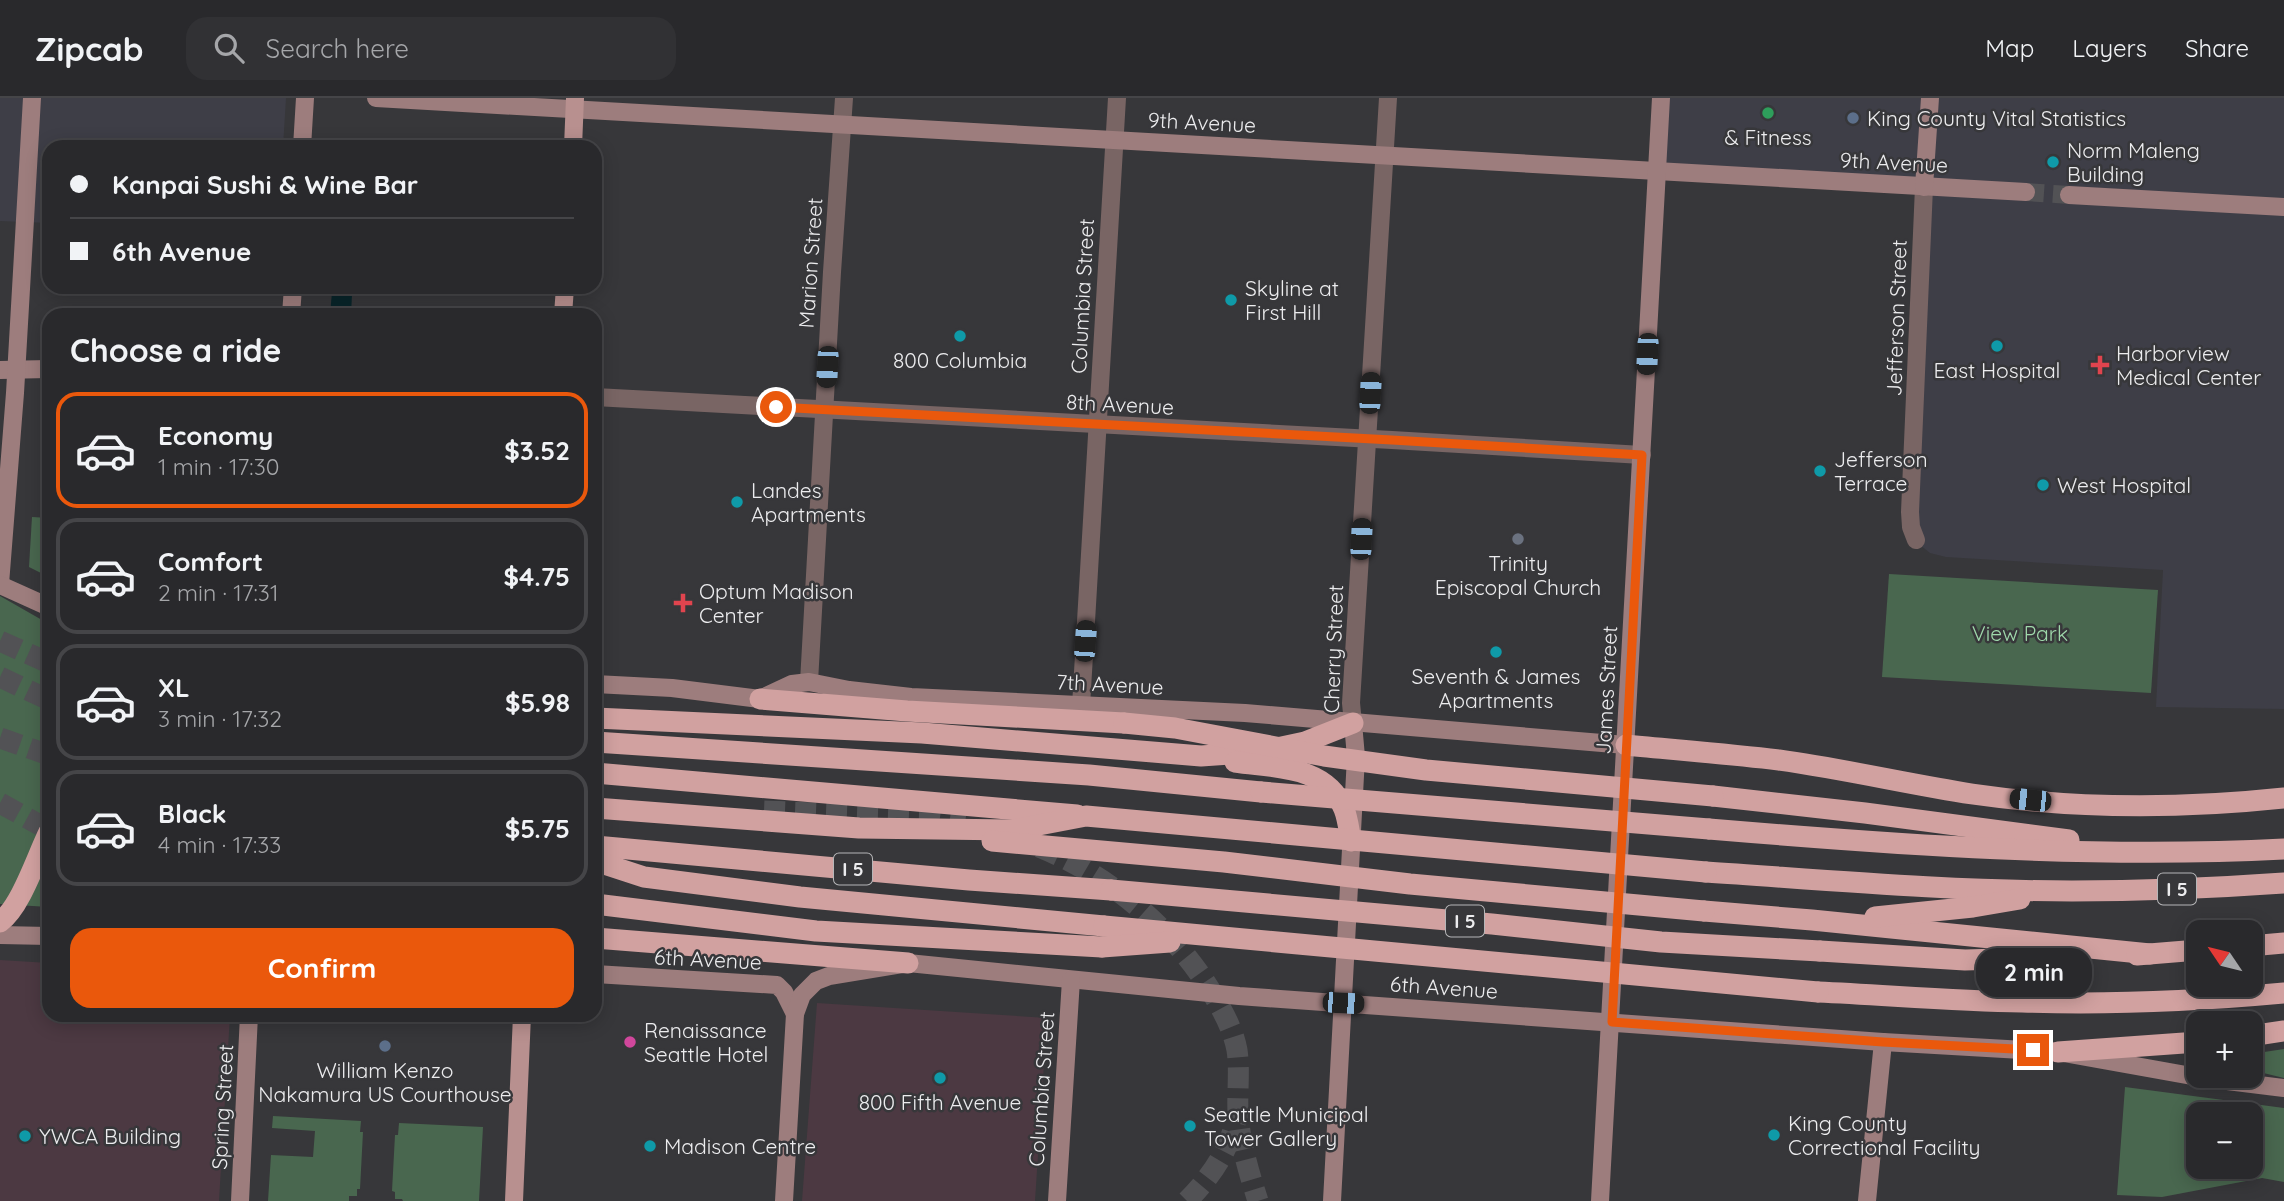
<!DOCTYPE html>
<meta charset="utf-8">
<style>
:root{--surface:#29292c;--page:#313134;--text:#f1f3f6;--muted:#a5a6a9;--line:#454548;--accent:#ea580c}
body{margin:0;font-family:Quicksand,sans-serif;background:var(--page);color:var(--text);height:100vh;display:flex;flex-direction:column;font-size:26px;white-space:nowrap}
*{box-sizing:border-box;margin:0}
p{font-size:23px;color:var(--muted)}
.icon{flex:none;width:38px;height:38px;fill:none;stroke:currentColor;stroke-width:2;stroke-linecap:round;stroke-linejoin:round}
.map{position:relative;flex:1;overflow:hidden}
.sheet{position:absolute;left:42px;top:210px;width:560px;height:714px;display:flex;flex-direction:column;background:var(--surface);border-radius:21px;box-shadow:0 4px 18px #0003,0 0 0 2px var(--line)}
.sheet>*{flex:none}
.hud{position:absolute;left:42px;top:42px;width:560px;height:154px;border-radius:21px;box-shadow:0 4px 18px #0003,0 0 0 2px var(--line);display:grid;align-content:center;height:154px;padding:0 28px;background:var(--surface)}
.needle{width:46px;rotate:305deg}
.buttons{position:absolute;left:2186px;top:822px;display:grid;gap:14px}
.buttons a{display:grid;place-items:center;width:77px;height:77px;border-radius:14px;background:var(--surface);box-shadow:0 4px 18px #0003,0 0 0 2px var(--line);font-size:35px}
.end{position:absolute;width:32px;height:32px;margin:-16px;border:9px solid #ea580c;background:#fff;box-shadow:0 0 0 4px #fff}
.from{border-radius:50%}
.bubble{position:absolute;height:49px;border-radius:21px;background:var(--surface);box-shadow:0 4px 18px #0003,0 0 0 2px var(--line);font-size:23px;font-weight:800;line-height:49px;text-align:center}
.car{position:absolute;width:21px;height:42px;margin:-21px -10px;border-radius:9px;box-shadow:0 0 5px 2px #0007;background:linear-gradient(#222 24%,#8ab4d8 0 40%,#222 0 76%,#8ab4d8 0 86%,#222 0)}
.hud b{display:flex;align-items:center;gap:24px;height:66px;font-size:26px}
.hud b+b{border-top:2px solid var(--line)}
.hud i{width:18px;height:18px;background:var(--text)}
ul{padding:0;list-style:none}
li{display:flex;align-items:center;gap:21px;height:116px;margin:0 14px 10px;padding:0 14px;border:4px solid var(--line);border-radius:21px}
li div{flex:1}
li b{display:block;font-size:26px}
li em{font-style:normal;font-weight:800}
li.selected{border-color:var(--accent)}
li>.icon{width:63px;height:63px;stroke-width:1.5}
h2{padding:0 28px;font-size:32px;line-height:84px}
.action{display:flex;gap:14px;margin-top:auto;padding:14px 28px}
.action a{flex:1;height:80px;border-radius:21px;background:var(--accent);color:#fff;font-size:28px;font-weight:800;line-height:80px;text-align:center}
header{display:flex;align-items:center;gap:42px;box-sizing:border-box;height:98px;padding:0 35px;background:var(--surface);border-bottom:2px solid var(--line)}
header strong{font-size:33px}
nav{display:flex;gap:38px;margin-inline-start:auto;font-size:24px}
.search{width:490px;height:63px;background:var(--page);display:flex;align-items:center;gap:18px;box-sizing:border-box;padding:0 24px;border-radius:21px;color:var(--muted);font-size:26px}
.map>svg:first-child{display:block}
</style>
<header>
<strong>Zipcab</strong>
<div class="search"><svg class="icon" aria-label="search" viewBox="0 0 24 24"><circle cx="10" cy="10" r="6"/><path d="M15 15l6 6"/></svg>Search here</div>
<nav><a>Map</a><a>Layers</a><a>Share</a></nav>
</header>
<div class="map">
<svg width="2284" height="1103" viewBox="0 0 2284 1103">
<rect width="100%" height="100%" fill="#37373a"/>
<g fill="#4c3942">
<path d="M0,862L49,865V917H230L219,1103H0Z"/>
<path d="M817,905L1047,920L1035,1103H802Z"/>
</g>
<g fill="#3e3e47">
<path d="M0,0H286L283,49H49V125L0,123Z"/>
<path d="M1661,0H2284V611L2156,609L2163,472L1946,459L1930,455L1920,447L1914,436L1924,89L1656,73Z"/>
</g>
<g fill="#49674f" fill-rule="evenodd">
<path d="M32,419L49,420V479L29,469Z"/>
<path d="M1889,476L2158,492L2151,595L1882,579Z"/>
<path d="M0,498L49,526V692L47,700L49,701V809L0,806Z"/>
<path d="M2284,951V980L2251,972V956Z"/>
<path d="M2125,989L2284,1010V1084L2262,1080L2162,1099L2117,1097ZM2198,1017H2250V1069H2198Z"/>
<path d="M273,1018L361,1023L360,1034H363L360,1091H357V1098H349V1103H268L271,1057L313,1059L315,1033L272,1030Z"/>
<path d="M399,1025L483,1029L479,1103H403L402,1101H395V1094L392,1093L395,1037H398Z"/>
</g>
<path fill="#09252a" d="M332,194L352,196L351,217H330Z"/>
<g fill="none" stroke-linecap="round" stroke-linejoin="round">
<path stroke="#525255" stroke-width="18" stroke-dasharray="18 9" stroke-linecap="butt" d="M2026,94L2069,97"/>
<g stroke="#525255" stroke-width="21" stroke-dasharray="21 10" stroke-linecap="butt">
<path d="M0,543L49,565"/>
<path d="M0,579L49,602"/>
<path d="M0,640L49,657"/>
<path d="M0,705L49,732"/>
<path d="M764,713L925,719L965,725"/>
<path d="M1039,749C1113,779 1181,837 1219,907C1227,921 1234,936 1237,952C1240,973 1237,994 1238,1015C1240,1045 1249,1075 1258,1103"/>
<path d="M1187,1103C1210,1080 1228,1054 1236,1022"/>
</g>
<g stroke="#796564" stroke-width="18">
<path d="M595,299L1392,342L1642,357"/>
<path d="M1916,442L1911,429L1910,414L1924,89"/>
<path d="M809,584L832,174L844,0"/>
<path d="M1081,608L1117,0"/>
<path d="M1353,625L1351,605L1388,0"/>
</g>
<g stroke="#9d7d7d" stroke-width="18">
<path d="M376,0L2026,94"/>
<path d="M302,49L305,0"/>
<path d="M1924,89L1930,0"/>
<path d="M2069,97L2284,109"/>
<path d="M291,217L293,189"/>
<path d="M0,272L49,271"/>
<path d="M0,486L15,295L32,0"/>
<path d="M0,487L49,509"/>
<path d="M595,586L672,590L760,601L792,586L809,584L849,592L911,599L1245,615L1626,647"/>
<path d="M0,837L49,838"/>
<path d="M595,876L777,887L784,894L795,916"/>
<path d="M240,1103L249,917"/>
<path d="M784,1103L795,916L802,897L816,883L829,878L908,865L1239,898L1883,944L2058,954L2203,980L2284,990"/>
<path d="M1057,1103L1071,882"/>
<path d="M1332,1103L1356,659L1353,625"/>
<path d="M1600,1103L1661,0"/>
<path d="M1867,1103L1883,944"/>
</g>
<g stroke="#b8908f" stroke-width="18">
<path d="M573,49L575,0"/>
<path d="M563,217L565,189"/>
<path d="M514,1103L522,917"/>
</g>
<g stroke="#d1a1a0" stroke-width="21">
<path d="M760,601L907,613L1124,625"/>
<path d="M595,620L922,635L1201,658L1259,654L1305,644L1353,625"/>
<path d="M595,644L1089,677L1261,694"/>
<path d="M1626,647C1677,652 1728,656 1779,662C1844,671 1908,686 1972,696C2075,711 2181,711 2284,700"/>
<path d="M1235,664C1275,670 1326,667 1344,711C1348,721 1349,733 1351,743"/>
<path d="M595,675L1077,717"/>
<path d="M1713,698L1865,715L2069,742"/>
<path d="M1709,731C1900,747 2092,761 2284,751"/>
<path d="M595,748L969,782L1111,792"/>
<path d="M595,763L644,779L800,799L1104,828"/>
<path d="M1706,774C1827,782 1950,793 2072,793C2142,793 2213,790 2284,785"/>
<path d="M595,806L816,833L1102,849"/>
<path d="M1704,813L1812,822L2150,856"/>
<path d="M1875,819L1973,809L2020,801"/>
<path d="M0,824C21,809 37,758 49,734"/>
<path d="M595,840L908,865"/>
<path d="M2250,848L2284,845"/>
<path d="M1820,853L1965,862L2066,859"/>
<path d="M2137,857L2198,852"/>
<path d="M1818,894C1886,897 1954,903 2022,904C2109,907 2197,903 2284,895"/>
<path d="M2250,938L2284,933"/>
<path d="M2058,954L2198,944"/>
</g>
<g stroke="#d1a1a0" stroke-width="21">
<path d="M1124,625L1175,630L1324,658L1426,672L1713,698"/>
<path d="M1261,694L1709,731"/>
<path d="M595,710L859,730L1013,732L1086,718L1706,774"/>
<path d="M992,743L1224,764L1410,786L1704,813"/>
<path d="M1111,792L1492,826L1661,844L1820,853"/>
<path d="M1104,828L1818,894"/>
<path d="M1102,849L1170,844"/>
</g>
</g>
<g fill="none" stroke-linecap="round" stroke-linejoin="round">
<path stroke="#ea580c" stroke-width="9" d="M776,309L1392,342L1642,357L1612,924L1883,944L2033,952"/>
</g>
<circle fill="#2e9e5b" stroke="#37373a" stroke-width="2.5" cx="1768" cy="15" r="7"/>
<g fill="#5c6f8a" stroke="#37373a" stroke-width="2.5">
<circle cx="1853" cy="20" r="7"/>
<circle cx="385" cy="948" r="7"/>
</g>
<g fill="#0f9aa8" stroke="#37373a" stroke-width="2.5">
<circle cx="2053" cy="64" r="7"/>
<circle cx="1231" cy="202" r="7"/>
<circle cx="960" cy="238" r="7"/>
<circle cx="1997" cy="248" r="7"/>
<circle cx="1820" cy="373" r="7"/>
<circle cx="2043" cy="387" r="7"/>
<circle cx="737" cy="404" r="7"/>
<circle cx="1496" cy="554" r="7"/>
<circle cx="940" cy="980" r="7"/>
<circle cx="1190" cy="1028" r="7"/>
<circle cx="1774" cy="1037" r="7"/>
<circle cx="25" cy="1038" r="7"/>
<circle cx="650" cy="1048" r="7"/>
</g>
<g fill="#e0444e" stroke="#37373a" stroke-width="2.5">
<path d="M2096.5 256.5h7v7h7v7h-7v7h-7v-7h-7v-7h7z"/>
<path d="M679.5 494.5h7v7h7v7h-7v7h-7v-7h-7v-7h7z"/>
</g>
<circle fill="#6b7280" stroke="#37373a" stroke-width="2.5" cx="1518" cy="441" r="7"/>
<circle fill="#d1479c" stroke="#37373a" stroke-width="2.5" cx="630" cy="944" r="7"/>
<g text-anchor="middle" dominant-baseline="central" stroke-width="5" stroke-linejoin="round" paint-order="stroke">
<g fill="#37373a" stroke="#b6b6b8" stroke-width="2">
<rect x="834" y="755.5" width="38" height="31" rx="5"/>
<rect x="2158" y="775.5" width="38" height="31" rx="5"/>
<rect x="1446" y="807.5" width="38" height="31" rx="5"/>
</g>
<g font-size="19" font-weight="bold" fill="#ececee">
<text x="853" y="771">I 5</text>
<text x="2177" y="791">I 5</text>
<text x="1465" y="823">I 5</text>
</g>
<g font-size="21" fill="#ececee" stroke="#37373a" text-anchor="start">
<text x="1867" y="20">King County Vital Statistics</text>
<text x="1768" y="39" text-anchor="middle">&amp; Fitness</text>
<text x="2067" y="52">Norm Maleng<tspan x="2067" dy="24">Building</tspan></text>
<text x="1245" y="190">Skyline at<tspan x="1245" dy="24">First Hill</tspan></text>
<text x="2116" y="255">Harborview<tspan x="2116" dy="24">Medical Center</tspan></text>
<text x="960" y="262" text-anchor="middle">800 Columbia</text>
<text x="1997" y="272" text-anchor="middle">East Hospital</text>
<text x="1834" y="361">Jefferson<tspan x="1834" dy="24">Terrace</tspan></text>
<text x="2057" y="387">West Hospital</text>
<text x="751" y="392">Landes<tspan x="751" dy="24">Apartments</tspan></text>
<text x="1518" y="465" text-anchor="middle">Trinity<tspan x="1518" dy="24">Episcopal Church</tspan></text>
<text x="699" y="493">Optum Madison<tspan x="699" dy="24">Center</tspan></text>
<text x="1496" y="578" text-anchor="middle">Seventh &amp; James<tspan x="1496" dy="24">Apartments</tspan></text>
<text x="644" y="932">Renaissance<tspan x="644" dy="24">Seattle Hotel</tspan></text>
<text x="385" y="972" text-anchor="middle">William Kenzo<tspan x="385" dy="24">Nakamura US Courthouse</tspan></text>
<text x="940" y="1004" text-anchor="middle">800 Fifth Avenue</text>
<text x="1204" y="1016">Seattle Municipal<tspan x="1204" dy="24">Tower Gallery</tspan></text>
<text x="1788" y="1025">King County<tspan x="1788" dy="24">Correctional Facility</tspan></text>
<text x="39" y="1038">YWCA Building</text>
<text x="664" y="1048">Madison Centre</text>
</g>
<g font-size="21" fill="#ececee" stroke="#37373a">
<text transform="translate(1202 24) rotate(3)">9th Avenue</text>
<text transform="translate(1894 64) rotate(3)">9th Avenue</text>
<text transform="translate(810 165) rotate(-86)">Marion Street</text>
<text transform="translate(1082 198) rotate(-87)">Columbia Street</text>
<text transform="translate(1896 220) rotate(-88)">Jefferson Street</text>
<text transform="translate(1120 306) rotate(3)">8th Avenue</text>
<text transform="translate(1333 551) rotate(-88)">Cherry Street</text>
<text transform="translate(1110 586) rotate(3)">7th Avenue</text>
<text transform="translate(1606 592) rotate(-87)">James Street</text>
<text transform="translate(708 861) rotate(3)">6th Avenue</text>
<text transform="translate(1444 889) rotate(4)">6th Avenue</text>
<text transform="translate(1041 991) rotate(-86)">Columbia Street</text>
<text transform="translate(222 1009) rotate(-87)">Spring Street</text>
</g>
<g font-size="21" fill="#9fd9ab" stroke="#37373a">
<text x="2020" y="535">View Park</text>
</g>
</g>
</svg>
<div class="buttons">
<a><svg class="needle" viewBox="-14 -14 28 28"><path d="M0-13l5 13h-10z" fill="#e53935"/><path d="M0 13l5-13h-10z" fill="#a5a6a9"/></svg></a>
<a>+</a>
<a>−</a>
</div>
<i class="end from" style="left:776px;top:309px"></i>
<i class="end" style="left:2033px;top:952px"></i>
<div class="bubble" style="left:1976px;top:850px;width:116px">2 min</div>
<i class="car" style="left:1647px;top:256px;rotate:183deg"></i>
<i class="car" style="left:827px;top:269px;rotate:183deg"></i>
<i class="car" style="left:1370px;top:295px;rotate:3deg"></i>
<i class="car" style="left:1361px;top:441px;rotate:3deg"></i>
<i class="car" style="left:1085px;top:543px;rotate:4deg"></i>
<i class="car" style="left:2030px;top:702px;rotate:276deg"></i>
<i class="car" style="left:1343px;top:905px;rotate:93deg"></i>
<div class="hud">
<b><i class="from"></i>Kanpai Sushi &amp; Wine Bar</b>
<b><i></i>6th Avenue</b>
</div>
<section class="sheet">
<h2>Choose a ride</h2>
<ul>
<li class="selected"><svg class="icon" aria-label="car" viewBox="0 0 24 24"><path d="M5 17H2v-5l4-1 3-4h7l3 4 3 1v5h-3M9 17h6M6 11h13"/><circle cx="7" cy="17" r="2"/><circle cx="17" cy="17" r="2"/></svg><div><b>Economy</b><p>1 min · 17:30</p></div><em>$3.52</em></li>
<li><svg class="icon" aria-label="car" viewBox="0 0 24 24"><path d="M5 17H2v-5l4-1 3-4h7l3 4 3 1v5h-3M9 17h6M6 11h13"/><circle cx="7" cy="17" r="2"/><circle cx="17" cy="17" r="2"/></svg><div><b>Comfort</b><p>2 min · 17:31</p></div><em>$4.75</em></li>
<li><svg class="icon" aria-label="car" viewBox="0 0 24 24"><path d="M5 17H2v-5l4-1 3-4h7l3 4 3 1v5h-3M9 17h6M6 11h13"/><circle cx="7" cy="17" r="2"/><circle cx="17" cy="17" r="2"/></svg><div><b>XL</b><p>3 min · 17:32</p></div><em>$5.98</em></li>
<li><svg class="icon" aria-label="car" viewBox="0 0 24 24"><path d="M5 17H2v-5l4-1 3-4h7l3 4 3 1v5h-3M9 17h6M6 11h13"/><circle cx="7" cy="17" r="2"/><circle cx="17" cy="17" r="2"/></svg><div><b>Black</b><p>4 min · 17:33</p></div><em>$5.75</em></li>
</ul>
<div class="action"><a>Confirm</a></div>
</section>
</div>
